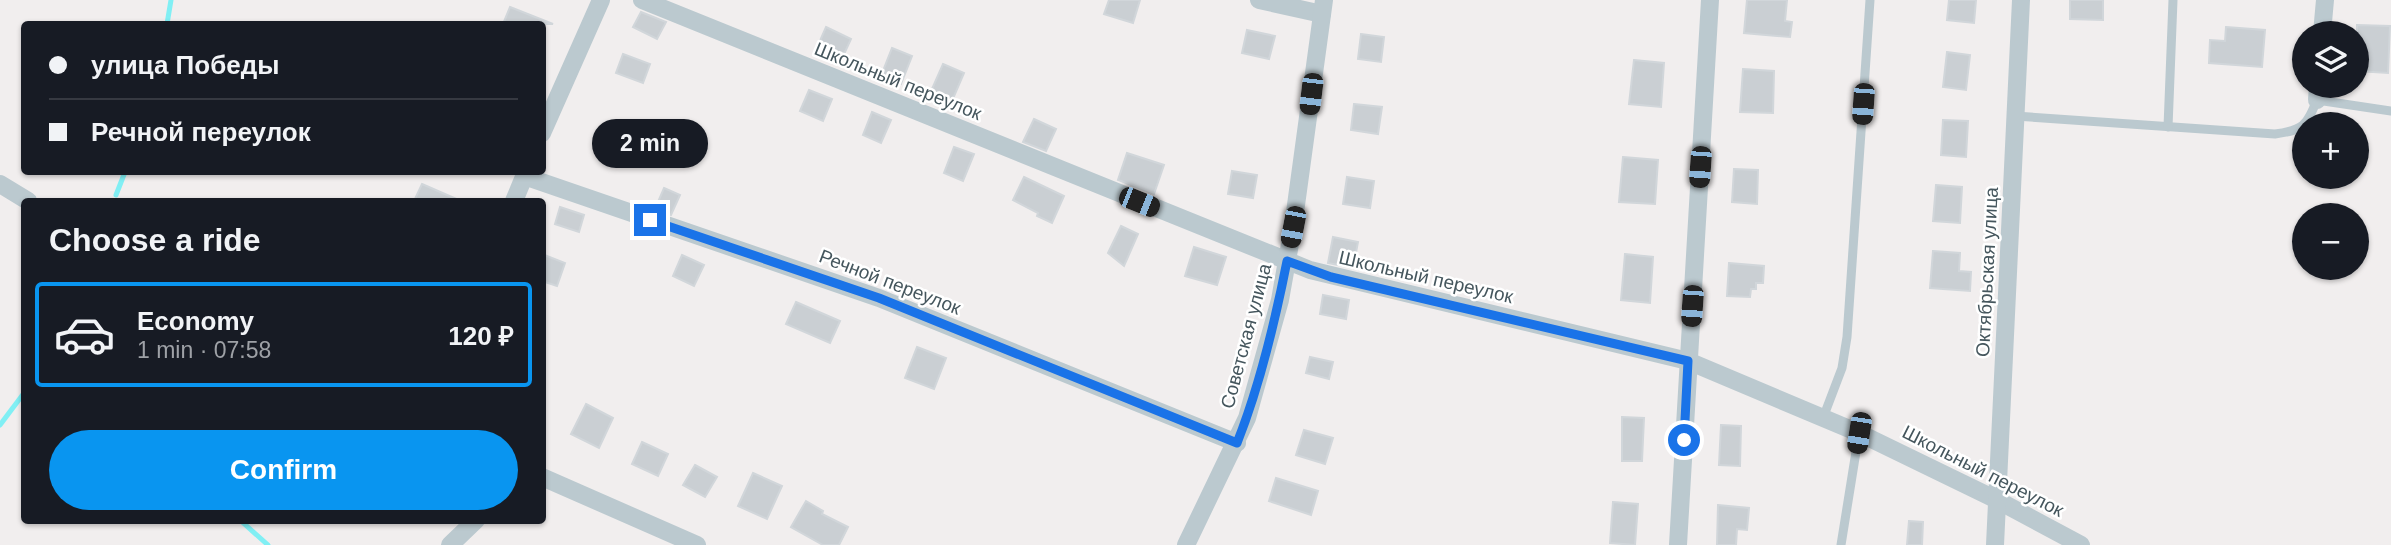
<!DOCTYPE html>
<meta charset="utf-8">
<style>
:root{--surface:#171b24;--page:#20242c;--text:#f1f3f6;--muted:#9ea1a6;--line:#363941;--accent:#0995f0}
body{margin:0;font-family:Arial,sans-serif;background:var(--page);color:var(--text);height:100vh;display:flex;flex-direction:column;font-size:26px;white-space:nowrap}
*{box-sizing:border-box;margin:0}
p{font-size:23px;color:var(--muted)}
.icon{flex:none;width:38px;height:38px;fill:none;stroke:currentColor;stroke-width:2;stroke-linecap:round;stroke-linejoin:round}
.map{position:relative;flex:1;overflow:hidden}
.sheet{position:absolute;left:21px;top:198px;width:525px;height:326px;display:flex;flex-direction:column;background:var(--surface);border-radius:7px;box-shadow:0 2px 5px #0004}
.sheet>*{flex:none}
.banner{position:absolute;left:21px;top:21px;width:525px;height:154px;border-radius:7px;box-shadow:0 2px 5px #0004;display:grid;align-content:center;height:154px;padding:0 28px;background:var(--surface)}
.tools{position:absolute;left:2292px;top:21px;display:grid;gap:14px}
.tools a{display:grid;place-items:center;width:77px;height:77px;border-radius:50%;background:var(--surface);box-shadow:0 2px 5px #0004;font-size:35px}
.end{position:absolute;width:32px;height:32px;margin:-16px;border:9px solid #1a73e8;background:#fff;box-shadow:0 0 0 4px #fff}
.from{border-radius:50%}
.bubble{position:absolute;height:49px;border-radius:24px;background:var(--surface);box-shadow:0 2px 5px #0004;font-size:23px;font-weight:700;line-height:49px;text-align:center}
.car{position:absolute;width:21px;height:42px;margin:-21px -10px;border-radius:9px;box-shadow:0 0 5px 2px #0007;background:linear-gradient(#222 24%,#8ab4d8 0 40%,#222 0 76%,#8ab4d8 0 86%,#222 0)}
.banner b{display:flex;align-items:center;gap:24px;height:66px;font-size:26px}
.banner b+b{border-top:2px solid var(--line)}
.banner i{width:18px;height:18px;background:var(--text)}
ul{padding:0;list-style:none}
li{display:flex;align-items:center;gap:21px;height:105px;margin:0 14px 10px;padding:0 14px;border:4px solid transparent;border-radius:7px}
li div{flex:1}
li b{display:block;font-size:26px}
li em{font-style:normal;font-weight:700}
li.selected{border-color:var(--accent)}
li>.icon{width:63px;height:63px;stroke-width:1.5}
h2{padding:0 28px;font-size:32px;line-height:84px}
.button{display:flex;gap:14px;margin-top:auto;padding:14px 28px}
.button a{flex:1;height:80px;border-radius:42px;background:var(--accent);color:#fff;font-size:28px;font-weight:700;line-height:80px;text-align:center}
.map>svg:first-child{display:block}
</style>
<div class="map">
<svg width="2391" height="545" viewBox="0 0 2391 545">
<rect width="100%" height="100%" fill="#f1eeee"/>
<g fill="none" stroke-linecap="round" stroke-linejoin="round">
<g stroke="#81eff4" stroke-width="5">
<path d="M167,24L171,0"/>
<path d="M116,195L125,172"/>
<path d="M0,425L24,393"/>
<path d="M240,520L268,545"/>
</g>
</g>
<g fill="#cacfd3" stroke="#d1d6da" stroke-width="2">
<path d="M1109,0H1140L1133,23L1104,14Z"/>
<path d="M1747,0H1787L1785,21L1792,22L1790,37L1744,33Z"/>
<path d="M1949,0H1976L1974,23L1947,20Z"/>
<path d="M2070,0H2103V20L2070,19Z"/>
<path d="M510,7L553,24H503Z"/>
<path d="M641,12L666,22L657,39L633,27Z"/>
<path d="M2357,25L2390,26L2388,73L2357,71Z"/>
<path d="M826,27L851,39L840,63L815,52Z"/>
<path d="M2226,27L2265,30L2262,67L2209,63L2210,40L2225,41Z"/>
<path d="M1247,30L1275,36L1269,59L1242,53Z"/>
<path d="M1361,34L1384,37L1381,62L1358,59Z"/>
<path d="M892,48L912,56L901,84L881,76Z"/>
<path d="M1947,52L1970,55L1966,90L1943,87Z"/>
<path d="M623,54L650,64L643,83L616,73Z"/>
<path d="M1634,60L1664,63L1661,107L1629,104Z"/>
<path d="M943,64L964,73L949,108L928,98Z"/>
<path d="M1743,69L1774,71L1773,113L1740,112Z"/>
<path d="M809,90L832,99L823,121L800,111Z"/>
<path d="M1354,104L1382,107L1378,134L1351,130Z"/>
<path d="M872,112L891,120L881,143L863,135Z"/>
<path d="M1034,119L1056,129L1046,151L1023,142Z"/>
<path d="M1943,120L1968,121L1966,157L1941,155Z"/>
<path d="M954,147L974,154L963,181L944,173Z"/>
<path d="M1127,153L1164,165L1154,194L1118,180Z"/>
<path d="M1623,157L1658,160L1655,204L1619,202Z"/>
<path d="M1734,169L1758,170L1757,204L1732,202Z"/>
<path d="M1232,171L1257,175L1253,198L1228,194Z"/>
<path d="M1024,177L1064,196L1052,223L1037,216L1038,213L1013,200Z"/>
<path d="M1347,177L1374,181L1370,208L1343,204Z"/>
<path d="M422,184L461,201H414Z"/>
<path d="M1936,185L1962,187L1960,223L1933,221Z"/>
<path d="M664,188L680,195L671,215L655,209Z"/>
<path d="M560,207L584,215L579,232L555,224Z"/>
<path d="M1121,226L1138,234L1124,266L1108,253Z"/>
<path d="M1333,237L1358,242L1353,268L1328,263Z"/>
<path d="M1194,247L1226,257L1217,285L1185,276Z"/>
<path d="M1933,251L1960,253L1959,271L1971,272L1970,291L1930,288Z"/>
<path d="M542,254L565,263L557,286L542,281Z"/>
<path d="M1625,254L1653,257L1650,303L1621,300Z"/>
<path d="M682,255L704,265L694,286L673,276Z"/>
<path d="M1729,263L1764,266L1763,283H1756V289H1751L1750,297L1727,296Z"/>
<path d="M1323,295L1349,300L1346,319L1320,314Z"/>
<path d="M796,302L840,321L830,343L786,324Z"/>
<path d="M917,347L946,358L934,389L905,378Z"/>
<path d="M1310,357L1333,362L1329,379L1306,373Z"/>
<path d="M586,404L613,418L599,448L571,434Z"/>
<path d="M1622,417L1644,418L1642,461H1622Z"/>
<path d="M1721,425L1741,426L1740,466L1719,465Z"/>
<path d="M1304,430L1333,438L1325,464L1296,455Z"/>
<path d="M642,442L668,454L658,476L632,464Z"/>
<path d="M695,465L717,477L705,497L683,485Z"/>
<path d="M753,473L782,486L767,519L738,506Z"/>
<path d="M1276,478L1318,491L1311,515L1269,501Z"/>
<path d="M806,501L823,511L822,514L848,527L839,545H823L791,527Z"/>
<path d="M1613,502L1638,504L1635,545L1610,543Z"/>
<path d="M1718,505L1749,508L1747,530L1737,529L1736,545H1717Z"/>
<path d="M1909,521L1923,522L1922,545H1907Z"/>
</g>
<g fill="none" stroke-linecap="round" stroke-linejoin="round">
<g stroke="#bbc9cf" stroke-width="9">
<path d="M2015,116L2275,134C2304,130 2306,126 2317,100L2391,111"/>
<path d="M2168,127L2173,0"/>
<path d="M1823,418L1842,368L1847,337L1870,0"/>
<path d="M1841,545L1859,433"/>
</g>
<g stroke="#bbc9cf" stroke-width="18">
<path d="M642,0L1310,270L1688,361L1859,433L1997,500L2081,545"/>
<path d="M1259,0L1322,14"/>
<path d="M2322,33L2325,0"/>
<path d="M2317,100L2318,86"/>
<path d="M542,133L601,0"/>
<path d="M524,176L879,298L1237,443"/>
<path d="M0,184L28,201"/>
<path d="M514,201L526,172"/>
<path d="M542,477L697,545"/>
<path d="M450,545L476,520"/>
<path d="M1186,545L1247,418L1280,300L1293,227L1324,0"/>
<path d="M1678,545L1710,0"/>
<path d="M1995,545L2021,0"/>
</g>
</g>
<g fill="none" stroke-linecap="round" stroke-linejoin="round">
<path stroke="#1a73e8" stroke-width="9" d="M650,220L879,298L1237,443C1260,385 1275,322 1287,261L1331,277L1688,361L1684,440"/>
</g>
<g text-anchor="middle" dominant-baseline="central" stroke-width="5" stroke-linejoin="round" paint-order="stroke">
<g font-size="19" fill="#45565d" stroke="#fff">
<text transform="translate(898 81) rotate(22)">Школьный переулок</text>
<text transform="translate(1987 272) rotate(-87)">Октябрьская улица</text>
<text transform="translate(1426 277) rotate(13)">Школьный переулок</text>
<text transform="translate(890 282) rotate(21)">Речной переулок</text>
<text transform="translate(1246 336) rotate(-75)">Советская улица</text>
<text transform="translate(1983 471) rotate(27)">Школьный переулок</text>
</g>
</g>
</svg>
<div class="tools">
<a><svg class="icon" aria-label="layers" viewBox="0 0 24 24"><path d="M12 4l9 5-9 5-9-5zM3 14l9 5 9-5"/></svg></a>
<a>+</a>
<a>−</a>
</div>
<i class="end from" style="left:1684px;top:440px"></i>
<i class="end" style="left:650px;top:220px"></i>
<div class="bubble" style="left:592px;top:119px;width:116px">2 min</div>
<i class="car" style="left:1311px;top:94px;rotate:187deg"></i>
<i class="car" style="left:1863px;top:104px;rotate:184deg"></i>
<i class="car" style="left:1700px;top:167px;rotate:184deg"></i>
<i class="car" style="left:1139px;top:202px;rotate:112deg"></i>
<i class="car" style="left:1293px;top:227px;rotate:191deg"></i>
<i class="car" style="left:1692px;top:306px;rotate:184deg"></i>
<i class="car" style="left:1859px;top:433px;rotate:189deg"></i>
<div class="banner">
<b><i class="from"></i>улица Победы</b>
<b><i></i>Речной переулок</b>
</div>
<section class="sheet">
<h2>Choose a ride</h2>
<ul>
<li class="selected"><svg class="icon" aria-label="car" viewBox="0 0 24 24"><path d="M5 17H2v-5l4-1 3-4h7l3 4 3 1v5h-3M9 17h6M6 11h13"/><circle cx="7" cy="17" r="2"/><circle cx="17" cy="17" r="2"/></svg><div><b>Economy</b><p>1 min · 07:58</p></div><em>120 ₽</em></li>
</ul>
<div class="button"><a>Confirm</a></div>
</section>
</div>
